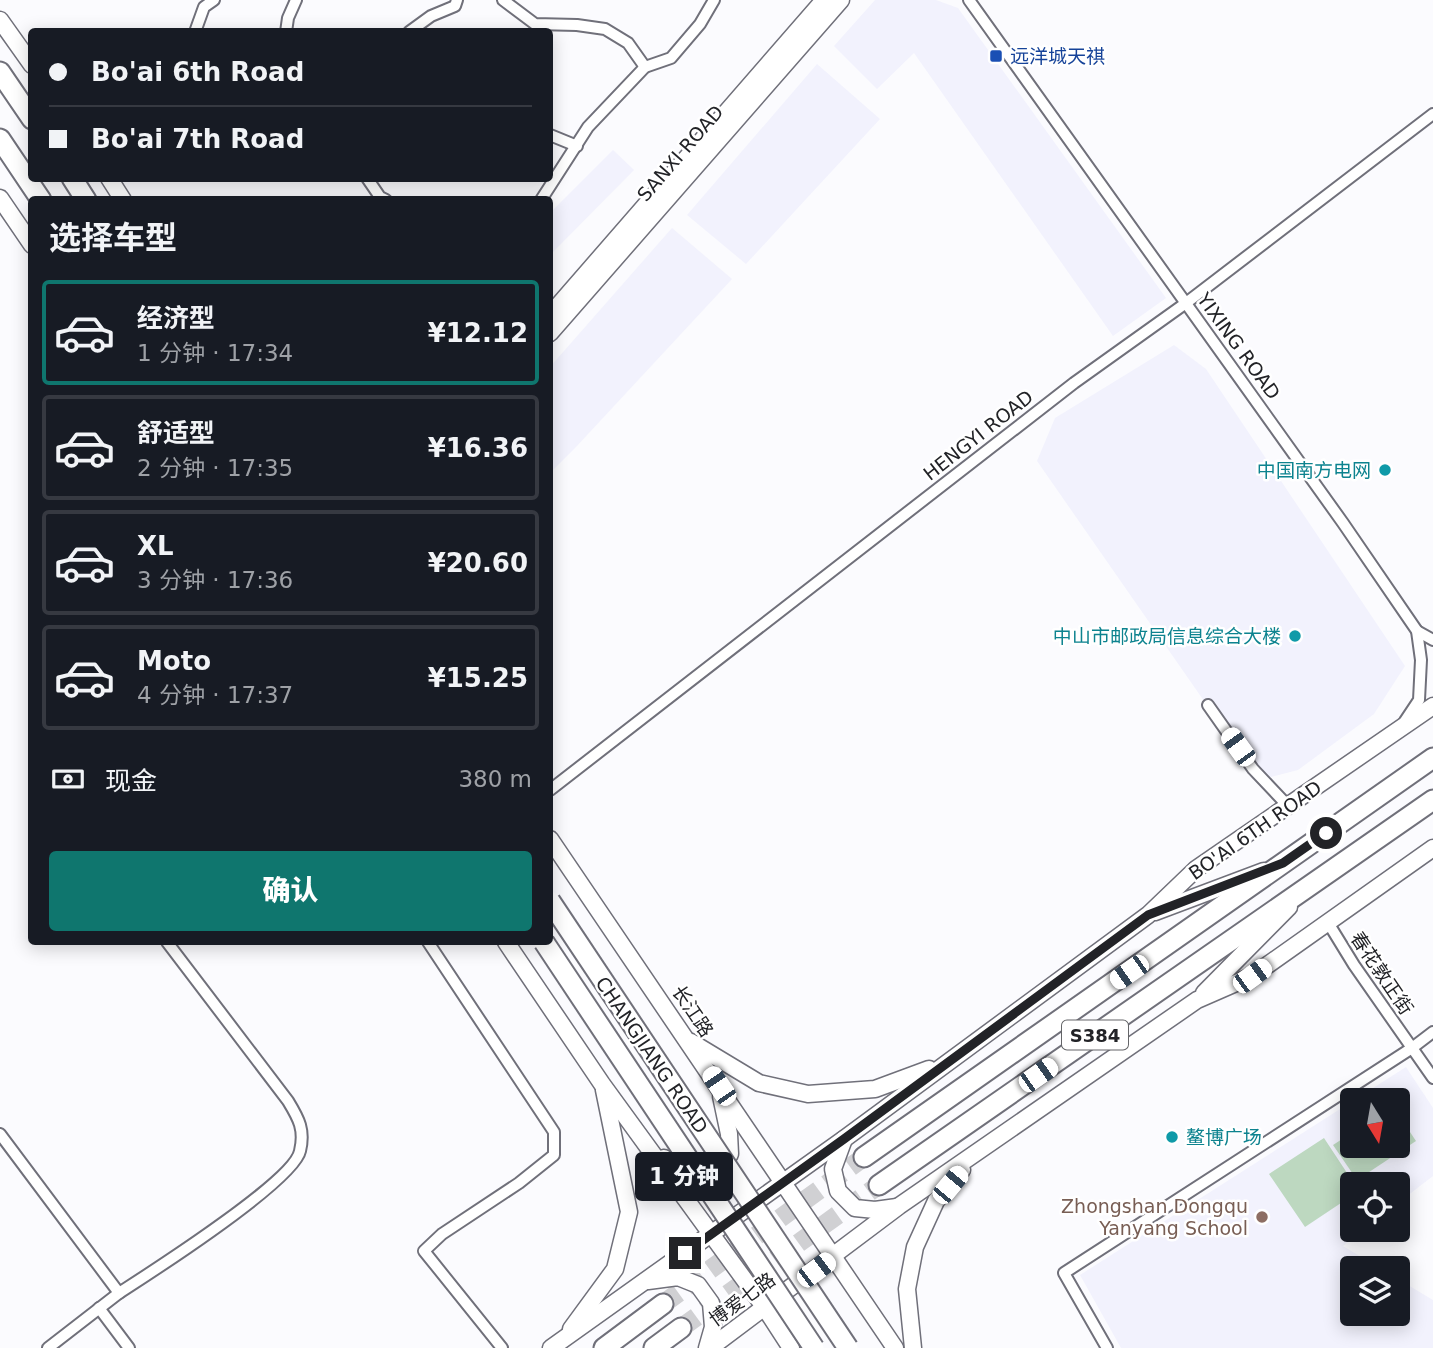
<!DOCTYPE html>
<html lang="zh">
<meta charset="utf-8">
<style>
:root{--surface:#171b24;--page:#242831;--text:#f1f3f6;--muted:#9ea1a6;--line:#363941;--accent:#0f766e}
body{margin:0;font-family:"DejaVu Sans","Noto Sans SC",sans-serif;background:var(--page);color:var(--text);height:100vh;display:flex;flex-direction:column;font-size:26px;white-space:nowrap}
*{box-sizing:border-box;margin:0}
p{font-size:23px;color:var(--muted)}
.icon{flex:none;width:38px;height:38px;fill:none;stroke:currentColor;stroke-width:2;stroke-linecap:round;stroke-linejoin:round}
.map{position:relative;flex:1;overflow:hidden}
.details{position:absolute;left:28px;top:196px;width:525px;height:749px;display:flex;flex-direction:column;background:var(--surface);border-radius:7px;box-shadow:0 4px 18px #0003}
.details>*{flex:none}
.guide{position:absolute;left:28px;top:28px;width:525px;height:154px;border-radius:7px;box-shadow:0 4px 18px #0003;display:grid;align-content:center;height:154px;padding:0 21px;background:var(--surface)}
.needle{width:46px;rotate:169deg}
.tools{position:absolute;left:1340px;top:1088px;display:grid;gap:14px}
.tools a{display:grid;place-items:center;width:70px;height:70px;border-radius:7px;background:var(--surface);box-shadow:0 4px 18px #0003;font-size:35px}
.end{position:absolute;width:32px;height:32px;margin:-16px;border:9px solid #222327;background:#fff;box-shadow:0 0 0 4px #fff}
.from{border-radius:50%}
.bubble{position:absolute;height:49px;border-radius:7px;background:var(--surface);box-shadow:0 4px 18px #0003;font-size:23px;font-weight:800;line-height:49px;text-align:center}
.car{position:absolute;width:21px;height:42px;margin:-21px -10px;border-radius:9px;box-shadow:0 0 5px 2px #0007;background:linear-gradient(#fff 24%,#345 0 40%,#fff 0 76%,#345 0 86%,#fff 0)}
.guide b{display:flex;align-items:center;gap:24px;height:66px;font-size:26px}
.guide b+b{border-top:2px solid var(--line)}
.guide i{width:18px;height:18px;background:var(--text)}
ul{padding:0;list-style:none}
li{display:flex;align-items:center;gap:21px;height:105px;margin:0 14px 10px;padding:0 7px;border:4px solid var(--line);border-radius:7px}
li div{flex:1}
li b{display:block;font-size:26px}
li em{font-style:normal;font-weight:800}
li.current{border-color:var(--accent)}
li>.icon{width:63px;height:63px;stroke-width:1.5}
h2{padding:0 21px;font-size:32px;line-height:84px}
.pay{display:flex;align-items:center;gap:18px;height:77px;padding:0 21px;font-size:26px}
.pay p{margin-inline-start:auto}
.action{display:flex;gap:14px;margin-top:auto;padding:14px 21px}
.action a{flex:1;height:80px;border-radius:7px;background:var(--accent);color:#fff;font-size:28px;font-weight:800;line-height:80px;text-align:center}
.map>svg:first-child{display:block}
</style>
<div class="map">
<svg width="1433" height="1348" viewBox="0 0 1433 1348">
<rect width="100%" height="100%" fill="#fbfbfe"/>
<g fill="#f2f2fd" fill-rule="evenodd">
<path d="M875,0H936L958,8L1166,298L1113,336L914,53L877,89L834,46Z"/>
<path d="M817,64L880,119L746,264L687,215Z"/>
<path d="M613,150L634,170L550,255V213Z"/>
<path d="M672,228L732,279L575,448L550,473V367Z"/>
<path d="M1174,345L1206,369L1405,666L1374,714L1298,770L1259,780L1037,461L1055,418Z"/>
<path d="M1406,1067L1433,1108V1176L1398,1203V1185H1353V1230H1363L1343,1246L1381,1269H1353V1314H1398V1279L1433,1300V1348H1121L1080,1275ZM1353,1101H1398V1146H1353Z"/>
</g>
<g fill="#bdd8c0">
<path d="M1398,1114L1416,1141L1357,1180L1333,1145L1353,1132V1146H1398Z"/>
<path d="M1324,1138L1355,1185H1353V1195L1305,1227L1269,1174Z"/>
</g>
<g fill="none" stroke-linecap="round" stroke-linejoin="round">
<g stroke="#d0d0d3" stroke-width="19" stroke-dasharray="19 10" stroke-linecap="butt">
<path d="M663,1304L864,1157"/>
<path d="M681,1328L879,1185"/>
</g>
<defs>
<g id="street">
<path d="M503,0L535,24L577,25L605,29L628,43L645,67"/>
<path d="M969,0L1343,523L1417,631L1421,660L1419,700L1405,721"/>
<path d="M195,32L204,7L214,0"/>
<path d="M286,32L288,18L296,0"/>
<path d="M409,32L431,16L455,6L457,0"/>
<path d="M550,135L577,146"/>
<path d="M367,178L380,197L386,200"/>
<path d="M541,200L588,127L645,67L671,58L700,24L714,0"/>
<path d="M1417,631L1433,640"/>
<path d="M1208,705L1253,769L1288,806"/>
<path d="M550,790L1074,383L1186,303L1433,114"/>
<path d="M1327,921L1354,965L1433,1078"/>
<path d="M428,942L554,1132V1155L519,1183L442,1234L424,1251L502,1348"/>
<path d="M0,1134L119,1293L48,1348"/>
<path d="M119,1293C150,1273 294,1181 300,1151C305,1130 299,1119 288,1101L167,942"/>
<path d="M99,1308L129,1348"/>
<path d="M1107,1348L1064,1273L1412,1048L1433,1032"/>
</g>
<g id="secondary">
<path d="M0,20L32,65"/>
<path d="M109,178L123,200"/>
<path d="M0,198L32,245"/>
<path d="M550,315L824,0"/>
<path d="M550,333L841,0"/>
<path d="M550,839L895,1348"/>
<path d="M1155,912L1264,871"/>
<path d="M506,942L602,1084L765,1308L791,1348"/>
<path d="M1204,993L1289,907"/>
<path d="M691,1042L759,1083L808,1094L875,1089L929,1069"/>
<path d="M844,1139L833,1169L838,1191L855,1208L875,1210L897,1207"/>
<path d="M664,1158L688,1178L719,1171L730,1154L729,1134L721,1096"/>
<path d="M648,1281L678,1277L698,1285L711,1303L713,1327L707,1348"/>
<path d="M571,1329L615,1269L629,1212L604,1090"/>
<path d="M551,1348L844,1139L1148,915L1196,869L1433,706"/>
<path d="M710,1348L899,1206L1197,1000L1252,976L1433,848"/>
<path d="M913,1348L907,1289L915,1247L936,1201L962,1170"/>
</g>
<g id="highway">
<path d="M0,72L32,119"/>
<path d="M0,139L41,200"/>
<path d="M72,178L86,200"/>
<path d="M864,1157L1433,758"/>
<path d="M879,1185L1433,800"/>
<path d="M604,1348L663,1304"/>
<path d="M654,1348L681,1328"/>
</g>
</defs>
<use href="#street" stroke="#70707a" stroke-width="14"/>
<use href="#secondary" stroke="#70707a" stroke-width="19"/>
<use href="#highway" stroke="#70707a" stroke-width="23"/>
<use href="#street" stroke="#fff" stroke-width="10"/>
<use href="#secondary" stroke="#fff" stroke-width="16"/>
<use href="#highway" stroke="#fff" stroke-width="19"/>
<defs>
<g id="highway-bridge">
<path d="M550,901L848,1348"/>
<path d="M544,942L814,1348"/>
</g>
</defs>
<use href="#highway-bridge" stroke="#70707a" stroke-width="23" stroke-linecap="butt"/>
<use href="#highway-bridge" stroke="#fff" stroke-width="19"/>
</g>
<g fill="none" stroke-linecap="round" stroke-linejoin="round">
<path stroke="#222327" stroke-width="9" d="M685,1253L844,1139L1148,915L1283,863L1326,833"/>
</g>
<rect fill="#1a4fb4" stroke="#fff" stroke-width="2.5" x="989" y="49" width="14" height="14" rx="3.5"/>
<g fill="#0f9aa8" stroke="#fff" stroke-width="2.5">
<circle cx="1385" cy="470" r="7"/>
<circle cx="1295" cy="636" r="7"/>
<circle cx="1172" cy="1137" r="7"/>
</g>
<circle fill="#8d6e63" stroke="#fff" stroke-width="2.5" cx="1262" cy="1217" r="7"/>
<g text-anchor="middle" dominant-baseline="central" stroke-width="5" stroke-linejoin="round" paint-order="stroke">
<rect fill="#fff" stroke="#646568" stroke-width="2" x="1062" y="1020.5" width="66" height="29" rx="5"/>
<g font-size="18" font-weight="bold" fill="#222327">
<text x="1095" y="1035">S384</text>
</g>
<g font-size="19" fill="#164399" stroke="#fff" text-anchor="start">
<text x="1010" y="56">远洋城天祺</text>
</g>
<g font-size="19" fill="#222327" stroke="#fff">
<text transform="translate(680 153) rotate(-49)">SANXI ROAD</text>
<text transform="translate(1239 346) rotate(54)">YIXING ROAD</text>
<text transform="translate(978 435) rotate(-38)">HENGYI ROAD</text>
<text transform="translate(1255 830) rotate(-35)">BO'AI 6TH ROAD</text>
<text transform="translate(1382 973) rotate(56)">春花敦正街</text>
<text transform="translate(693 1011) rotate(56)">长江路</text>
<text transform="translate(652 1055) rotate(56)">CHANGJIANG ROAD</text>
<text transform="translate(742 1299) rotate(-36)">博爱七路</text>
</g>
<g font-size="19" fill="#0d838f" stroke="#fff" text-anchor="end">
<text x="1371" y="470">中国南方电网</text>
<text x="1281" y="636">中山市邮政局信息综合大楼</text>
<text x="1186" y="1137" text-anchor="start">鳌博广场</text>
</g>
<g font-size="19" fill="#785e54" stroke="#fff" text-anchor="end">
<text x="1248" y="1206">Zhongshan Dongqu<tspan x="1248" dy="22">Yanyang School</tspan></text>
</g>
</g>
</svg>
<div class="tools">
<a><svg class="needle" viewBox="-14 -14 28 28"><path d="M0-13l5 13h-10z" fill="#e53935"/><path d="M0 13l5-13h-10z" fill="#9ea1a6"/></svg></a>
<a><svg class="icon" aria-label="locate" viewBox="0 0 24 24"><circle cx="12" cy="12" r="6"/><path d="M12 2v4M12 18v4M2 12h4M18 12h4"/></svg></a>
<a><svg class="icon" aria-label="layers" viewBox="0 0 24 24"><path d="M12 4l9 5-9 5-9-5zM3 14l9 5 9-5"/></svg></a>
</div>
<i class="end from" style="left:1326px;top:833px"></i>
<i class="end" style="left:685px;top:1253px"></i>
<div class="bubble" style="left:635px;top:1152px;width:98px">1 分钟</div>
<i class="car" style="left:1238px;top:747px;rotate:324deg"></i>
<i class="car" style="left:1129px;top:972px;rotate:235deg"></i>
<i class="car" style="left:1252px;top:976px;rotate:54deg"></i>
<i class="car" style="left:1038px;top:1075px;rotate:55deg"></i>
<i class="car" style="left:719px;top:1086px;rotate:326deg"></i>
<i class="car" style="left:950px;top:1185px;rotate:40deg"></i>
<i class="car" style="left:816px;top:1270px;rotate:53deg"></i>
<div class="guide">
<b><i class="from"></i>Bo'ai 6th Road</b>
<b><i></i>Bo'ai 7th Road</b>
</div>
<section class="details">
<h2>选择车型</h2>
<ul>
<li class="current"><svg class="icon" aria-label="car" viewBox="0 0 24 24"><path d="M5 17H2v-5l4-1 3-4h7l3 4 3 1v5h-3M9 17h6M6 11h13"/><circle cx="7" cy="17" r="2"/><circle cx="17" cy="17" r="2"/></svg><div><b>经济型</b><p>1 分钟 · 17:34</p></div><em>¥12.12</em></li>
<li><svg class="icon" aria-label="car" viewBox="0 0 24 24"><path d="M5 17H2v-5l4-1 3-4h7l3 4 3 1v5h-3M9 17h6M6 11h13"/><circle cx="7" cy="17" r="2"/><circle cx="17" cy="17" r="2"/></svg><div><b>舒适型</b><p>2 分钟 · 17:35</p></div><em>¥16.36</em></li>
<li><svg class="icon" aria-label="car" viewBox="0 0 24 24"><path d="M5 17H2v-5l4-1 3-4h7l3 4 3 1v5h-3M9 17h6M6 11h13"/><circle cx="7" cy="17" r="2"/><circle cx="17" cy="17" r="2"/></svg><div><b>XL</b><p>3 分钟 · 17:36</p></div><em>¥20.60</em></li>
<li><svg class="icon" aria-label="car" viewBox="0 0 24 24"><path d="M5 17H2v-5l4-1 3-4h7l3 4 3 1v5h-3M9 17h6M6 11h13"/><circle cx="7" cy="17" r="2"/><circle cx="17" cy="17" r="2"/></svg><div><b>Moto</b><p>4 分钟 · 17:37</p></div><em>¥15.25</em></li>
</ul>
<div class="pay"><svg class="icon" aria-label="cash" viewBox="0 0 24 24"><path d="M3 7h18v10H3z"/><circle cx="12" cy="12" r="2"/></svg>现金<p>380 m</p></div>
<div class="action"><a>确认</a></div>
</section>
</div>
